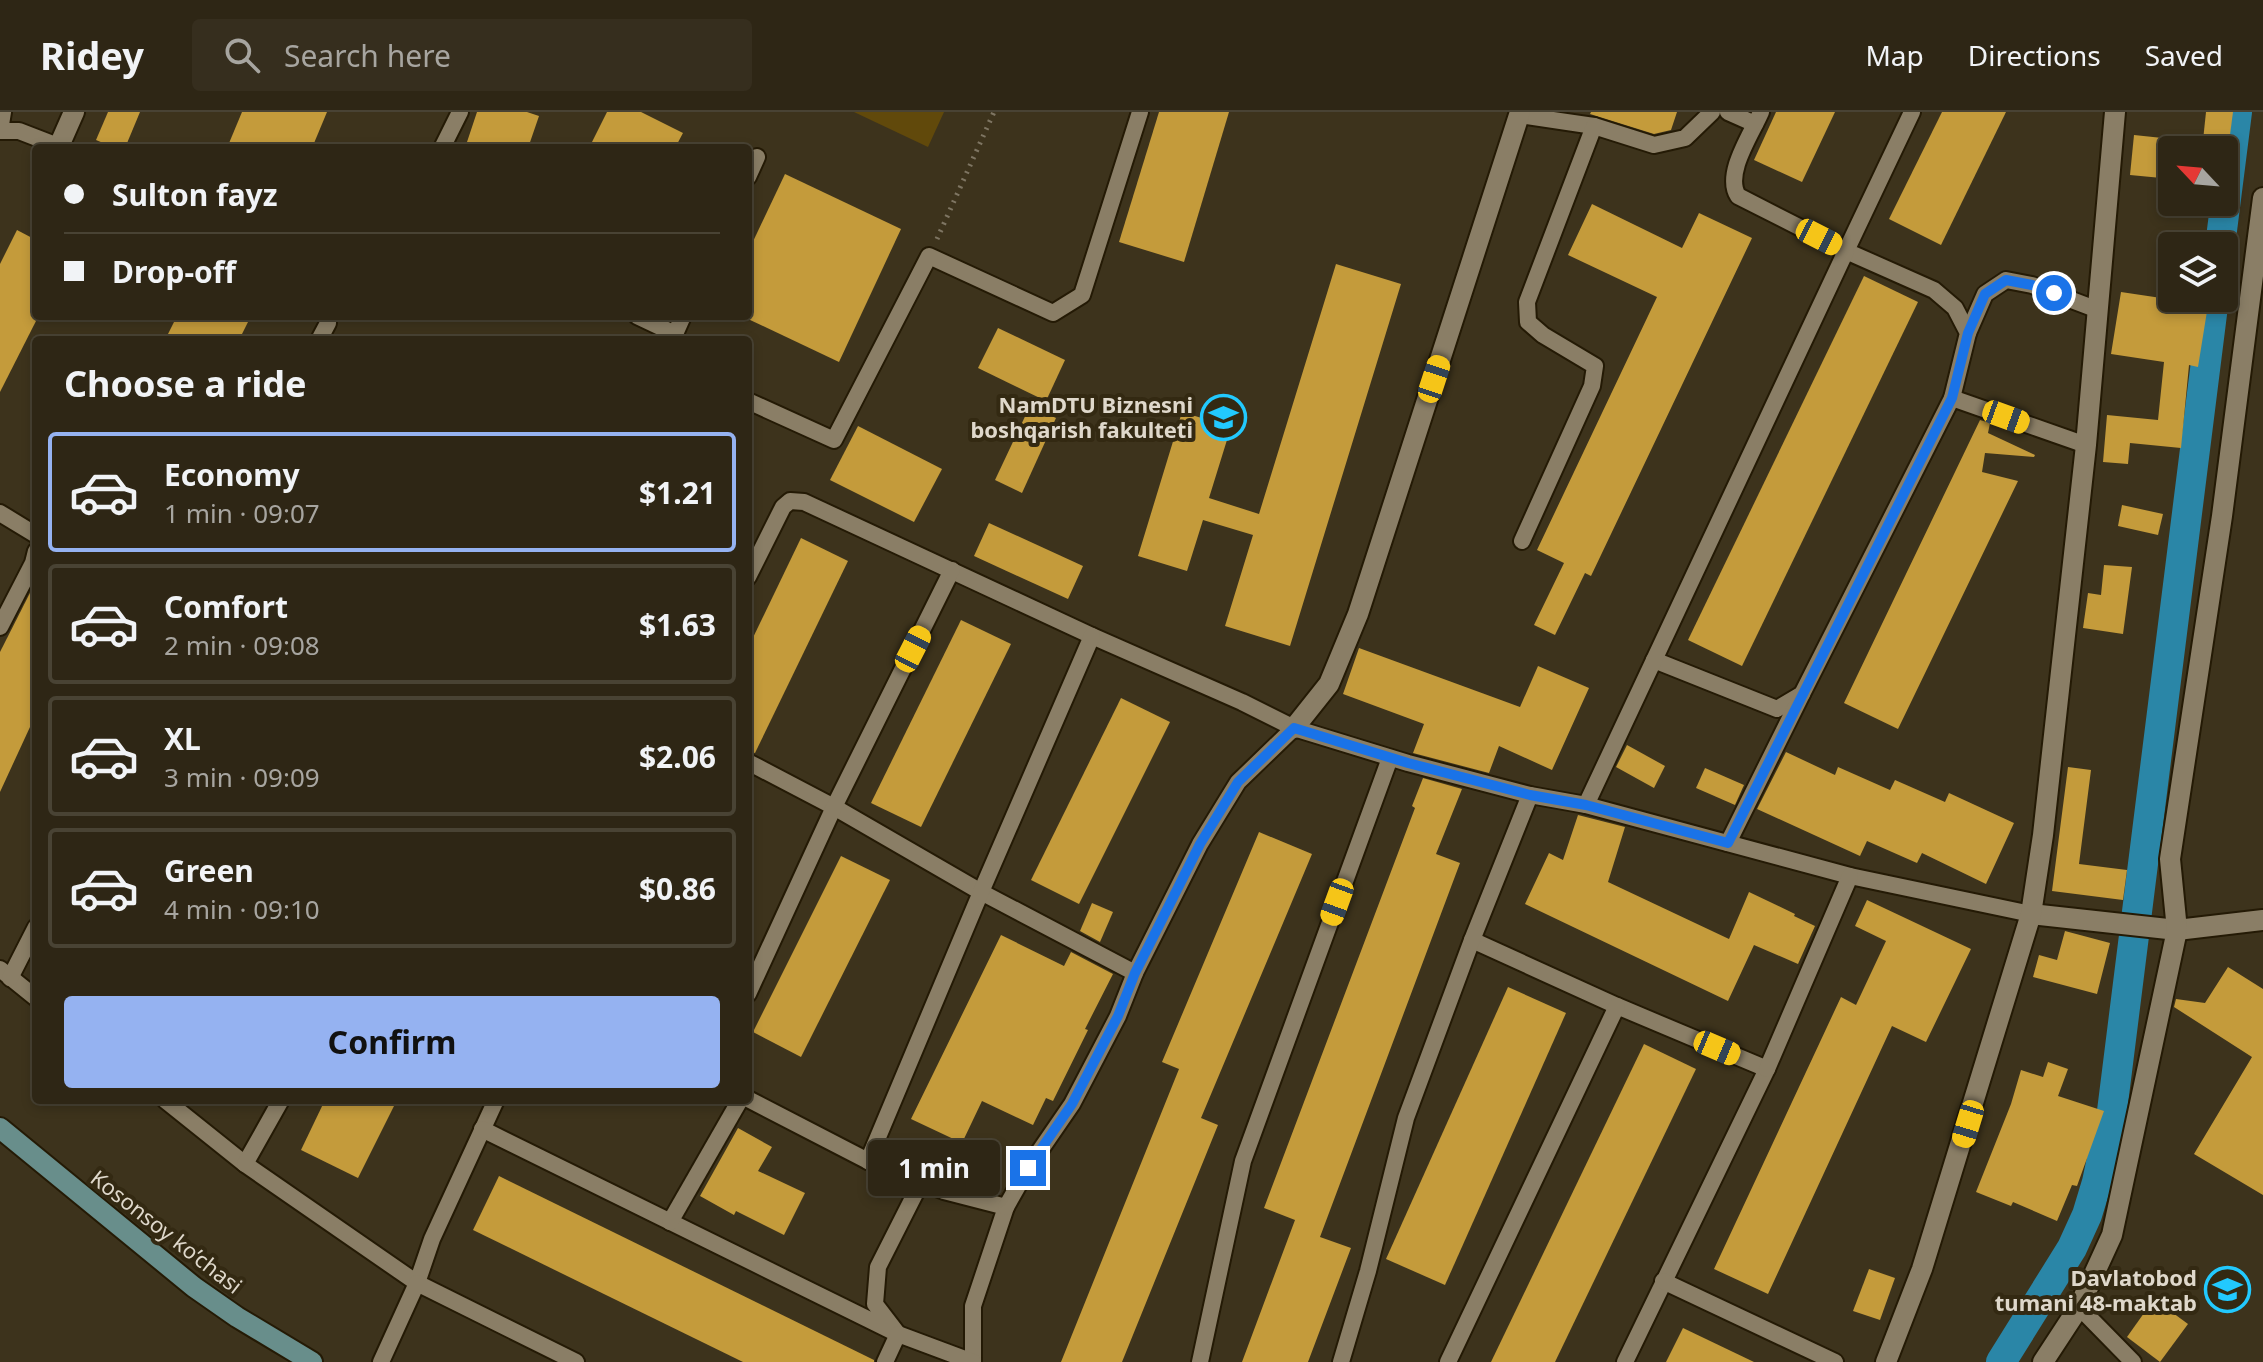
<!DOCTYPE html>
<meta charset="utf-8">
<style>
:root{--surface:#2e2615;--page:#362e1e;--text:#f1f3f6;--muted:#a7a5a0;--line:#494334;--accent:#95b2f1}
body{margin:0;font-family:"Noto Sans",sans-serif;background:var(--page);color:var(--text);height:100vh;display:flex;flex-direction:column;font-size:30px;white-space:nowrap}
*{box-sizing:border-box;margin:0}
p{font-size:26px;color:var(--muted)}
.icon{flex:none;width:44px;height:44px;fill:none;stroke:currentColor;stroke-width:2;stroke-linecap:round;stroke-linejoin:round}
.map{position:relative;flex:1;overflow:hidden}
.side{position:absolute;left:32px;top:224px;width:720px;height:768px;display:flex;flex-direction:column;background:var(--surface);border-radius:8px;box-shadow:0 4px 12px #0003,0 0 0 2px var(--line)}
.side>*{flex:none}
.hud{position:absolute;left:32px;top:32px;width:720px;height:176px;border-radius:8px;box-shadow:0 4px 12px #0003,0 0 0 2px var(--line);display:grid;align-content:center;height:176px;padding:0 32px;background:var(--surface)}
.needle{width:52px;rotate:296deg}
.fabs{position:absolute;left:2158px;top:24px;display:grid;gap:16px}
.fabs a{display:grid;place-items:center;width:80px;height:80px;border-radius:8px;background:var(--surface);box-shadow:0 4px 12px #0003,0 0 0 2px var(--line);font-size:40px}
.end{position:absolute;width:36px;height:36px;margin:-18px;border:10px solid #1a73e8;background:#fff;box-shadow:0 0 0 4px #fff}
.from{border-radius:50%}
.bubble{position:absolute;height:56px;border-radius:8px;background:var(--surface);box-shadow:0 4px 12px #0003,0 0 0 2px var(--line);font-size:26px;font-weight:700;line-height:56px;text-align:center}
.car{position:absolute;width:24px;height:48px;margin:-24px -12px;border-radius:10px;box-shadow:0 0 6px 2px #0007;background:linear-gradient(#f5c518 24%,#345 0 40%,#f5c518 0 76%,#345 0 86%,#f5c518 0)}
.hud b{display:flex;align-items:center;gap:28px;height:76px;font-size:30px}
.hud b+b{border-top:2px solid var(--line)}
.hud i{width:20px;height:20px;background:var(--text)}
ul{padding:0;list-style:none}
li{display:flex;align-items:center;gap:24px;height:120px;margin:0 16px 12px;padding:0 16px;border:4px solid var(--line);border-radius:8px}
li div{flex:1}
li b{display:block;font-size:30px}
li em{font-style:normal;font-weight:700}
li.on{border-color:var(--accent)}
li>.icon{width:72px;height:72px;stroke-width:1.5}
h2{padding:0 32px;font-size:36px;line-height:96px}
.action{display:flex;gap:16px;margin-top:auto;padding:16px 32px}
.action a{flex:1;height:92px;border-radius:8px;background:var(--accent);color:#111;font-size:32px;font-weight:700;line-height:92px;text-align:center}
header{display:flex;align-items:center;gap:48px;box-sizing:border-box;height:112px;padding:0 40px;background:var(--surface);border-bottom:2px solid var(--line)}
header strong{font-size:38px}
nav{display:flex;gap:44px;margin-inline-start:auto;font-size:28px}
.search{width:560px;height:72px;background:var(--page);display:flex;align-items:center;gap:20px;box-sizing:border-box;padding:0 28px;border-radius:8px;color:var(--muted);font-size:30px}
.map>svg:first-child{display:block}
</style>
<header>
<strong>Ridey</strong>
<div class="search"><svg class="icon" aria-label="search" viewBox="0 0 24 24"><circle cx="10" cy="10" r="6"/><path d="M15 15l6 6"/></svg>Search here</div>
<nav><a>Map</a><a>Directions</a><a>Saved</a></nav>
</header>
<div class="map">
<svg width="2263" height="1250" viewBox="0 0 2263 1250">
<rect width="100%" height="100%" fill="#3d331c"/>
<path fill="#61490b" d="M854,0H944L928,35Z"/>
<g fill="none" stroke-linecap="round" stroke-linejoin="round">
<g stroke="#2a86a7" stroke-width="30">
<path d="M2220,134L2237,0"/>
<path d="M2001,1250L2072,1136L2087,1103L2097,1070L2112,999L2214,186"/>
</g>
</g>
<g fill="#c49b3b">
<path d="M108,0H140L125,36H115L96,28Z"/>
<path d="M242,0H327L312,36H227Z"/>
<path d="M477,0H527L539,4L528,36H465Z"/>
<path d="M607,0H641L683,21L675,36H589Z"/>
<path d="M1159,0H1229L1184,150L1119,130Z"/>
<path d="M1591,0H1677L1671,18L1654,22L1590,2Z"/>
<path d="M1776,0H1835L1802,70L1754,48Z"/>
<path d="M1942,0H2006L1941,133L1889,107Z"/>
<path d="M2206,0H2233L2228,38H2202Z"/>
<path d="M2134,23L2172,27V67L2130,63Z"/>
<path d="M785,62L901,117L839,250L748,207V140Z"/>
<path d="M1592,92L1682,136L1699,101L1752,126L1591,464L1585,461L1555,523L1534,513L1564,451L1537,438L1657,185L1568,143Z"/>
<path d="M17,118L36,128V209L0,280V152Z"/>
<path d="M1336,152L1401,172L1290,534L1225,514L1253,423L1203,408L1187,459L1138,444L1182,300L1231,315L1209,386L1259,402Z"/>
<path d="M1864,164L1918,190L1742,554L1688,528Z"/>
<path d="M2121,180L2208,193L2198,255L2189,253L2181,336L2130,331L2128,352L2103,350L2107,303L2158,308L2164,250L2111,242Z"/>
<path d="M177,204H251L239,228H165Z"/>
<path d="M998,216L1065,248L1046,289L978,256Z"/>
<path d="M1030,294L1056,306L1022,381L995,368Z"/>
<path d="M1980,308L1990,311L1988,321L2035,343L2034,345L1985,341L1982,360L2018,369L1898,617L1844,591Z"/>
<path d="M858,314L942,357L914,410L830,368Z"/>
<path d="M2122,393L2163,402L2158,423L2118,414Z"/>
<path d="M989,411L1083,454L1068,487L974,444Z"/>
<path d="M801,426L848,449L755,641L748,639V536Z"/>
<path d="M2104,453L2132,455L2123,522L2083,516L2088,481L2101,483Z"/>
<path d="M36,469V602L0,680V540Z"/>
<path d="M961,508L1011,532L921,715L871,691Z"/>
<path d="M1359,536L1520,595L1538,554L1589,576L1552,658L1499,634L1489,661L1413,641L1424,612L1343,582Z"/>
<path d="M1121,586L1170,610L1079,792L1031,768Z"/>
<path d="M1627,633L1665,654L1654,676L1616,655Z"/>
<path d="M1786,640L1835,663L1838,655L1890,678L1895,668L1945,690L1949,681L2014,711L1986,772L1922,741L1917,751L1867,729L1860,744L1757,697Z"/>
<path d="M2068,655L2091,658L2079,752L2127,758L2123,788L2052,779Z"/>
<path d="M1705,656L1744,673L1735,693L1696,676Z"/>
<path d="M1423,666L1462,677L1436,742L1460,751L1320,1125L1351,1136L1308,1250H1242L1295,1108L1264,1096L1415,696L1412,694Z"/>
<path d="M1578,703L1625,715L1608,770L1729,827L1749,780L1795,802L1794,804L1815,814L1798,852L1754,833L1728,889L1525,792L1549,741L1563,748Z"/>
<path d="M1259,720L1312,742L1201,1006L1218,1013L1122,1250H1061L1179,957L1162,950Z"/>
<path d="M841,744L890,768L801,945L753,920Z"/>
<path d="M1867,788L1971,837L1926,930L1892,914L1768,1182L1714,1157L1841,885L1856,893L1886,829L1855,814Z"/>
<path d="M1092,791L1113,800L1100,830L1080,819Z"/>
<path d="M2065,819L2110,831L2097,882L2033,865L2039,843L2057,848Z"/>
<path d="M1001,823L1064,854L1071,840L1113,862L1085,917L1088,918L1053,989L1046,986L1033,1013L982,989L962,1031L911,1007Z"/>
<path d="M2228,855L2263,877V1083L2194,1042L2252,945L2174,895L2176,887L2205,891Z"/>
<path d="M1508,875L1566,901L1445,1173L1386,1147Z"/>
<path d="M1644,932L1696,957L1555,1250H1491Z"/>
<path d="M2048,950L2068,957L2058,984L2104,999L2077,1074L2072,1073L2057,1109L2013,1090L2011,1094L1976,1080L2011,992L2021,958L2043,965Z"/>
<path d="M325,988H397L358,1066L301,1038Z"/>
<path d="M738,1016L772,1035L758,1059L805,1081L784,1123L736,1099L734,1103L700,1084Z"/>
<path d="M499,1064L874,1248V1250H743L473,1118Z"/>
<path d="M1869,1157L1895,1166L1880,1208L1853,1199Z"/>
<path d="M2154,1187L2188,1212L2160,1250L2127,1225Z"/>
<path d="M1683,1216L1754,1250H1666Z"/>
</g>
<g fill="none" stroke-linecap="round" stroke-linejoin="round">
<defs>
<g id="service">
<path d="M3,0L0,19H19L63,36"/>
<path d="M1728,0L1755,12"/>
<path d="M1519,3L1594,14L1654,33L1685,26L1712,0"/>
<path d="M442,36L460,0"/>
<path d="M748,65L757,45"/>
<path d="M637,204L675,222L683,204"/>
<path d="M1968,221L1985,182L2006,168L2032,173L2098,198"/>
<path d="M319,228L328,211V204"/>
<path d="M1952,286L2086,333"/>
<path d="M748,289L834,328L929,144L1053,201L1082,183L1140,0"/>
<path d="M0,401L36,423"/>
<path d="M1522,429L1592,274L1595,254L1543,223L1528,210L1527,190L1594,14"/>
<path d="M748,465L783,395L790,389L804,390L1092,524L1242,590L1294,616L1408,651L1530,683L1586,693L1850,764L2031,802"/>
<path d="M0,515L33,451L36,439"/>
<path d="M1654,548L1777,597L1802,582L1952,286L1968,221L1955,196L1934,178L1846,139L1912,0"/>
<path d="M748,650L834,695L981,780L1135,861"/>
<path d="M1586,693L1846,139L1738,84C1724,62 1751,23 1761,0"/>
<path d="M1728,731L1802,582"/>
<path d="M1472,828L1617,894L1767,957L1625,1250"/>
<path d="M0,857L36,886"/>
<path d="M10,866L36,815"/>
<path d="M748,882L834,695L952,458"/>
<path d="M1767,957L1850,764"/>
<path d="M748,987L868,1049L944,1079L1006,1095L973,1194V1250"/>
<path d="M165,988L245,1052L417,1171L432,1127L496,988"/>
<path d="M482,1017L898,1222L875,1192L878,1155L921,1070"/>
<path d="M868,1049L981,780L1092,524"/>
<path d="M245,1052L281,988"/>
<path d="M1006,1095L1028,1056L1072,992L1118,904L1135,861L1200,732L1238,670L1294,616"/>
<path d="M670,1110L740,988"/>
<path d="M1663,1169L1835,1250"/>
<path d="M2079,1195L2133,1250"/>
<path d="M381,1250L417,1171L576,1250"/>
<path d="M885,1250L898,1222L973,1250"/>
<path d="M1200,1250L1243,1049L1390,646"/>
<path d="M1341,1250L1368,1159L1406,1006L1472,828L1530,683"/>
<path d="M1448,1250L1617,894"/>
</g>
<g id="minor">
<path d="M59,34L74,0"/>
<path d="M1294,616L1329,572L1358,502L1520,0"/>
<path d="M2031,802L2177,818L2263,808"/>
<path d="M1886,1250L1922,1157L2031,802L2043,723L2086,333L2115,0"/>
<path d="M2043,1250L2079,1195L2112,1123L2177,818L2170,747L2222,404L2263,86"/>
</g>
<path id="secondary" d="M0,1016L194,1175L237,1205L312,1250"/>
</defs>
<use href="#service" stroke="#241a05" stroke-width="20"/>
<use href="#minor" stroke="#241a05" stroke-width="24"/>
<use href="#secondary" stroke="#241a05" stroke-width="24"/>
<path stroke="#7e7562" stroke-width="5" stroke-dasharray="2 6" stroke-linecap="butt" d="M937,127L994,0"/>
<use href="#service" stroke="#8a7e66" stroke-width="16"/>
<use href="#minor" stroke="#8a7e66" stroke-width="20"/>
<use href="#secondary" stroke="#688e8b" stroke-width="20"/>
</g>
<g fill="none" stroke-linecap="round" stroke-linejoin="round">
<path stroke="#1a73e8" stroke-width="10" d="M1028,1056L1072,992L1118,904L1135,861L1200,732L1238,670L1294,616L1408,651L1530,683L1586,693L1728,731L1952,286L1968,221L1985,182L2006,168L2032,173L2054,181"/>
</g>
<defs>
<symbol id="university-ring" viewBox="-11 -11 22 22"><circle r="9.5" fill="#332912" stroke="#22c9fe" stroke-width="1.5"/><path d="M0-5L7-2L0 1L-7-2ZM-4 1L0 2.5L4 1V4Q0 6-4 4Z" fill="#22c9fe"/></symbol>
<symbol id="school-ring" viewBox="-11 -11 22 22"><circle r="9.5" fill="#332912" stroke="#22c9fe" stroke-width="1.5"/><path d="M0-5L7-2L0 1L-7-2ZM-4 1L0 2.5L4 1V4Q0 6-4 4Z" fill="#22c9fe"/></symbol>
</defs>
<g fill-rule="evenodd">
<use href="#university-ring" x="1198" y="280" width="51" height="51"/>
<use href="#school-ring" x="2202" y="1152" width="51" height="51"/>
</g>
<g text-anchor="middle" dominant-baseline="central" stroke-width="8" stroke-linejoin="round" paint-order="stroke">
<g font-size="22" font-weight="bold" fill="#dfd8cb" stroke="#332912" text-anchor="end">
<text x="1193" y="292">NamDTU Biznesni<tspan x="1193" dy="25">boshqarish fakulteti</tspan></text>
<text x="2197" y="1165">Davlatobod<tspan x="2197" dy="25">tumani 48-maktab</tspan></text>
</g>
<g font-size="22" fill="#dfd8cb" stroke="#332912">
<text transform="translate(167 1119) rotate(38)">Kosonsoy ko’chasi</text>
</g>
</g>
</svg>
<div class="fabs">
<a><svg class="needle" viewBox="-14 -14 28 28"><path d="M0-13l5 13h-10z" fill="#e53935"/><path d="M0 13l5-13h-10z" fill="#a7a5a0"/></svg></a>
<a><svg class="icon" aria-label="layers" viewBox="0 0 24 24"><path d="M12 4l9 5-9 5-9-5zM3 14l9 5 9-5"/></svg></a>
</div>
<i class="end from" style="left:2054px;top:181px"></i>
<i class="end" style="left:1028px;top:1056px"></i>
<div class="bubble" style="left:868px;top:1028px;width:132px">1 min</div>
<i class="car" style="left:1819px;top:125px;rotate:117deg"></i>
<i class="car" style="left:1434px;top:267px;rotate:18deg"></i>
<i class="car" style="left:2006px;top:305px;rotate:110deg"></i>
<i class="car" style="left:913px;top:537px;rotate:27deg"></i>
<i class="car" style="left:1337px;top:790px;rotate:200deg"></i>
<i class="car" style="left:1717px;top:936px;rotate:113deg"></i>
<i class="car" style="left:1968px;top:1012px;rotate:197deg"></i>
<div class="hud">
<b><i class="from"></i>Sulton fayz</b>
<b><i></i>Drop-off</b>
</div>
<section class="side">
<h2>Choose a ride</h2>
<ul>
<li class="on"><svg class="icon" aria-label="car" viewBox="0 0 24 24"><path d="M5 17H2v-5l4-1 3-4h7l3 4 3 1v5h-3M9 17h6M6 11h13"/><circle cx="7" cy="17" r="2"/><circle cx="17" cy="17" r="2"/></svg><div><b>Economy</b><p>1 min · 09:07</p></div><em>$1.21</em></li>
<li><svg class="icon" aria-label="car" viewBox="0 0 24 24"><path d="M5 17H2v-5l4-1 3-4h7l3 4 3 1v5h-3M9 17h6M6 11h13"/><circle cx="7" cy="17" r="2"/><circle cx="17" cy="17" r="2"/></svg><div><b>Comfort</b><p>2 min · 09:08</p></div><em>$1.63</em></li>
<li><svg class="icon" aria-label="car" viewBox="0 0 24 24"><path d="M5 17H2v-5l4-1 3-4h7l3 4 3 1v5h-3M9 17h6M6 11h13"/><circle cx="7" cy="17" r="2"/><circle cx="17" cy="17" r="2"/></svg><div><b>XL</b><p>3 min · 09:09</p></div><em>$2.06</em></li>
<li><svg class="icon" aria-label="car" viewBox="0 0 24 24"><path d="M5 17H2v-5l4-1 3-4h7l3 4 3 1v5h-3M9 17h6M6 11h13"/><circle cx="7" cy="17" r="2"/><circle cx="17" cy="17" r="2"/></svg><div><b>Green</b><p>4 min · 09:10</p></div><em>$0.86</em></li>
</ul>
<div class="action"><a>Confirm</a></div>
</section>
</div>
